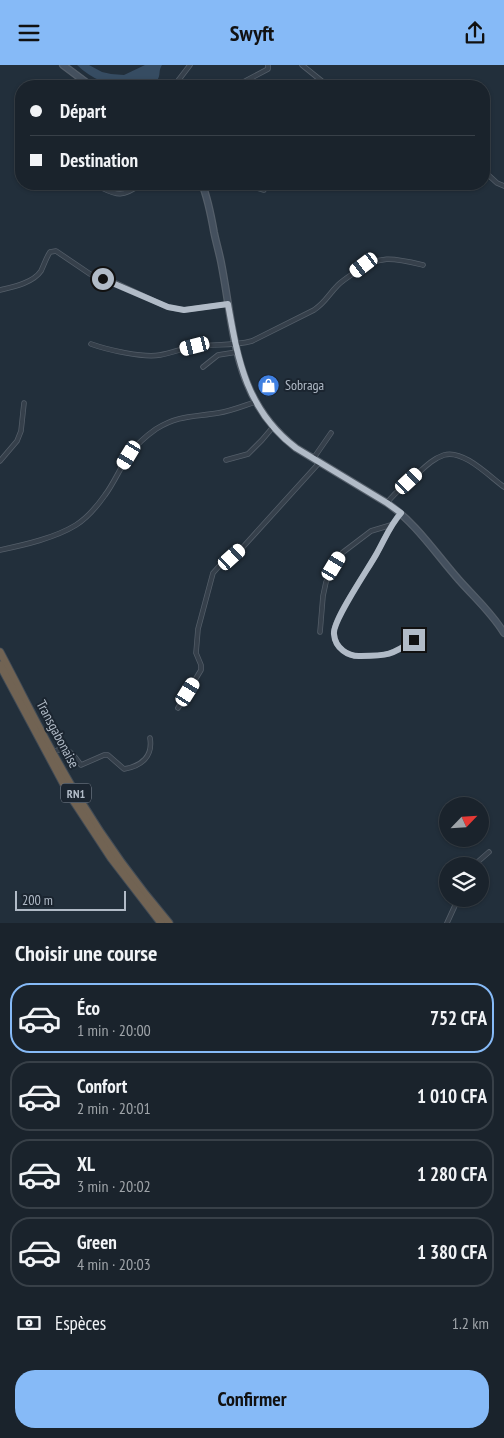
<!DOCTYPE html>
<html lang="fr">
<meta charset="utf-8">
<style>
:root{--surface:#1a232c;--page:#232b34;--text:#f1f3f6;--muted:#9fa4a9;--line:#384048;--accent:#86baf7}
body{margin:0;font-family:"PT Sans Narrow",sans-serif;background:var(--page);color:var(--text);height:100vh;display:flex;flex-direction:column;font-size:19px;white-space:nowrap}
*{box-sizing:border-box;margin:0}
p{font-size:16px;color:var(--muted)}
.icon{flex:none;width:28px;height:28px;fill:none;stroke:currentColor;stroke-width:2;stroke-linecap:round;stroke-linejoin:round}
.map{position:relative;height:858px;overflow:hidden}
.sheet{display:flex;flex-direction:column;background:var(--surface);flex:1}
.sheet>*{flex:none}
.banner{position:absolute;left:15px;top:15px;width:475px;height:110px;border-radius:20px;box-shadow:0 1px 4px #0004,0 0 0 1px var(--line);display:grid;align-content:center;height:110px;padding:0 15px;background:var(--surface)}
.needle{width:32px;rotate:65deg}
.controls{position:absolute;left:439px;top:732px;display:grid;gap:10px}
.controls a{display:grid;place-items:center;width:50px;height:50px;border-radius:50%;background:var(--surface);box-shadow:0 1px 4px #0004,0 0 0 1px var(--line);font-size:25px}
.scale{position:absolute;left:15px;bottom:12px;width:111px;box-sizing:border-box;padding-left:5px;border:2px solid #b1bbc7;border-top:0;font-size:14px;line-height:18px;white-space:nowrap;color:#b1bbc7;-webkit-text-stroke:4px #1b2530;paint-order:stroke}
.end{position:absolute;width:22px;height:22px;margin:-11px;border:6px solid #b1bbc7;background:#111;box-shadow:0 0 0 2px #111}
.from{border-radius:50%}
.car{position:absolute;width:15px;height:30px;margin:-15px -8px;border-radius:6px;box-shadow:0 0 4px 1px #0007;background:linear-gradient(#fff 24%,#345 0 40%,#fff 0 76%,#345 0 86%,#fff 0)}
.banner b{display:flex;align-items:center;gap:18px;height:48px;font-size:19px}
.banner b+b{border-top:1px solid var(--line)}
.banner i{width:12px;height:12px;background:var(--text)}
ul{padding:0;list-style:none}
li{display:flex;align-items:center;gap:15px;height:70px;margin:0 10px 8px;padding:0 5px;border:2px solid var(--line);border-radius:20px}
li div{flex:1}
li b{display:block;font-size:19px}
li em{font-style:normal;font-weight:800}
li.selected{border-color:var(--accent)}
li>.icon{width:45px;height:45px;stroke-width:1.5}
h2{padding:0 15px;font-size:22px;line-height:60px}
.pay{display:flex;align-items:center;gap:12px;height:55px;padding:0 15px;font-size:19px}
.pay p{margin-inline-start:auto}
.action{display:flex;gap:10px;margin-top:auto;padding:10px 15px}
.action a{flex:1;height:58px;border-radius:20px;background:var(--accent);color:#111;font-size:20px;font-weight:800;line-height:58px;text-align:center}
header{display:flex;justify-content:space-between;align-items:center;height:65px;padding:0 15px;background:var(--accent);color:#111;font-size:22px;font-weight:800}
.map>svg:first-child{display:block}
</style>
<header><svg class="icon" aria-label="menu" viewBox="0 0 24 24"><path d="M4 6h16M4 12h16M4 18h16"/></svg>Swyft<svg class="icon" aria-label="share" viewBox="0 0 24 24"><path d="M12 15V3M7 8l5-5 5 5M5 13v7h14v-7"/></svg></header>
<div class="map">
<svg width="504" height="858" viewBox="0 0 504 858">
<rect width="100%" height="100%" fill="#222f3b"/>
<path fill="#364c62" d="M77,0H89L102,7L111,9L124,10L145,0H162C158,6 161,11 157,15C150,16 144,21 139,21C115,24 94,16 77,0Z"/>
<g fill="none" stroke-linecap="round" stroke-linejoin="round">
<defs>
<g id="street">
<path d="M302,0L328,21"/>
<path d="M174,21L190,0"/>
<path d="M236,21L268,4V0"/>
<path d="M484,106L497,118L504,121"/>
<path d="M93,119C116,129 119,135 141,119"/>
<path d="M242,119L264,125"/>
<path d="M0,225C13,222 33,218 41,206C44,200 46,193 50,187L56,186L90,209L116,218L167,242L184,245L228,239"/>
<path d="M91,279C108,285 143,293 160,290C173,288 185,282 198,281C216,279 234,281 252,276L314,245C326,237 328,230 338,220C342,216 348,212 354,208C379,189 394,193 423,200"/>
<path d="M203,302L218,290L237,287"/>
<path d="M313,394L331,368"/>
<path d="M226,395L248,389L262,375L273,362"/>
<path d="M0,396L17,376L21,366L24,338"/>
<path d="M387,438C394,428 406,419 415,411C424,403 432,394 444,390C463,384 489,411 504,422"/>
<path d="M401,449C390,460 385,474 377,488C369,503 332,555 334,569C335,583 348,592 361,591C387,591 392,590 414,575"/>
<path d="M0,485C24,480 55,473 76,460C87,453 98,440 105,430C114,418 120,403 129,390C136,380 146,371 156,364C178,350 194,352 218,348C231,346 243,341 255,337"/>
<path d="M320,567L323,531L326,517L342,488L371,466L391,460"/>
<path d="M178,643L201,605V600L196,588L198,564L213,508L222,498L232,492L243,482L319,398"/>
<path d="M52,687C68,680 72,688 81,700L104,690H108L124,704C142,701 153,691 150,673"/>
<path d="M473,801L489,787"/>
<path d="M447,858L458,834"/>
</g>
<g id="secondary">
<path d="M63,0L91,21"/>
<path d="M202,119C208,134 211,150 214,167C216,177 219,187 221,197C235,268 233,334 296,383L387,438C416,458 436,489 459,515C475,533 492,548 504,568"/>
</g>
<g id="highway">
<path d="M0,587C26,636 50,687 80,735C106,778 136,819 169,858"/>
<path d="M0,600L69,729L111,793L161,858"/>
</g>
</defs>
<use href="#street" stroke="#545e69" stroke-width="5.5"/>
<use href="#secondary" stroke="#545e69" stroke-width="8"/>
<use href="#highway" stroke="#414b56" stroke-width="9"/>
<use href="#street" stroke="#36404b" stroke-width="4"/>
<use href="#secondary" stroke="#44505e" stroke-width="5.5"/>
<use href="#highway" stroke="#716353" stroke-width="7"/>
</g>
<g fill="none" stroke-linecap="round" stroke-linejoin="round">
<path stroke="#b1bbc7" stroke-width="6" d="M103,214L168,242L184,245L228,239C238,296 247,346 296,383L387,438L401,448C390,460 385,474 377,488C369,503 332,556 334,569C335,583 348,592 361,591C387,591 392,590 414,575"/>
</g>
<defs>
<symbol id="shop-disc" viewBox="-11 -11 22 22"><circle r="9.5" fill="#3f7fe0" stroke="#1b2530"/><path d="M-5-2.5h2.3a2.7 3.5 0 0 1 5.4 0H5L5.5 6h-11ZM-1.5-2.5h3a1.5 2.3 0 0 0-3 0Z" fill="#fff"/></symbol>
</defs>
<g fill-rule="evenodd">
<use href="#shop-disc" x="256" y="308" width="25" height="25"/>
</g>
<g text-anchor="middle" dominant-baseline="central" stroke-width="4" stroke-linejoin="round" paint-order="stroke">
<rect fill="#1b2530" stroke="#848e9a" stroke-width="1" x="61" y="718.5" width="30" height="19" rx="4"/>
<g font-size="12" font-weight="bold" fill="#b1bbc7">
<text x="76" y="728">RN1</text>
</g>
<g font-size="14" fill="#b1bbc7" stroke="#1b2530" text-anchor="start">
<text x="285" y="320">Sobraga</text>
</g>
<g font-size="14" fill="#b1bbc7" stroke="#1b2530">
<text transform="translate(58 669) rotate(62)">Transgabonaise</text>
</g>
</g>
</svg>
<div class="controls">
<a><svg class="needle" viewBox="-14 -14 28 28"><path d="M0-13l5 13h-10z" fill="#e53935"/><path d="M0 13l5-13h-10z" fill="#9fa4a9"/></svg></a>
<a><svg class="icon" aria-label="layers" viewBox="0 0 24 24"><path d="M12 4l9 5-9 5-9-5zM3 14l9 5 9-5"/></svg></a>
</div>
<div class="scale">200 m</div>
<i class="end from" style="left:103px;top:214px"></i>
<i class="end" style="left:414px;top:575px"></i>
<i class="car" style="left:364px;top:200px;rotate:233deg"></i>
<i class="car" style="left:195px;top:281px;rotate:256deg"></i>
<i class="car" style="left:129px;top:390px;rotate:211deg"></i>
<i class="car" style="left:409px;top:416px;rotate:47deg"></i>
<i class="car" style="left:232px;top:492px;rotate:48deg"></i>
<i class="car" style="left:334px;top:501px;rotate:31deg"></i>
<i class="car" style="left:188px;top:627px;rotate:32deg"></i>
<div class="banner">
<b><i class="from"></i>Départ</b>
<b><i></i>Destination</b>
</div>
</div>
<section class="sheet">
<h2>Choisir une course</h2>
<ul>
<li class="selected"><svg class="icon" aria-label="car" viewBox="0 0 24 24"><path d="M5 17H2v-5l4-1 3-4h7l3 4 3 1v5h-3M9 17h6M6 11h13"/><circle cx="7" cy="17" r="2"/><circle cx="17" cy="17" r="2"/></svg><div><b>Éco</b><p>1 min · 20:00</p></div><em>752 CFA</em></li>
<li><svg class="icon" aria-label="car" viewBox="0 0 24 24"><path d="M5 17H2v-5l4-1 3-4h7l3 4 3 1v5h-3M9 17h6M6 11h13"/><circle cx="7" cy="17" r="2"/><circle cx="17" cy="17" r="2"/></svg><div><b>Confort</b><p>2 min · 20:01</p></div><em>1 010 CFA</em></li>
<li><svg class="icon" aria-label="car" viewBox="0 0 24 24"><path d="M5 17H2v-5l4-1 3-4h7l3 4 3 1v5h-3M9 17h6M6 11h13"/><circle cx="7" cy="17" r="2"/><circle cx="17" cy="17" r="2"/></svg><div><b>XL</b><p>3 min · 20:02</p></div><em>1 280 CFA</em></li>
<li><svg class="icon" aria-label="car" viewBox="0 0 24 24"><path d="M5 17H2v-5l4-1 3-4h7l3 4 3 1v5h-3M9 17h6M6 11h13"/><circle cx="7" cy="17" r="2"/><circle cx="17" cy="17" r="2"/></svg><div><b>Green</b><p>4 min · 20:03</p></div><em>1 380 CFA</em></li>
</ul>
<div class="pay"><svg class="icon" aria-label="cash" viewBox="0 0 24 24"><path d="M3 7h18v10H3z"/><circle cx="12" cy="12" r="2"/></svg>Espèces<p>1.2 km</p></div>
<div class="action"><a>Confirmer</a></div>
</section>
